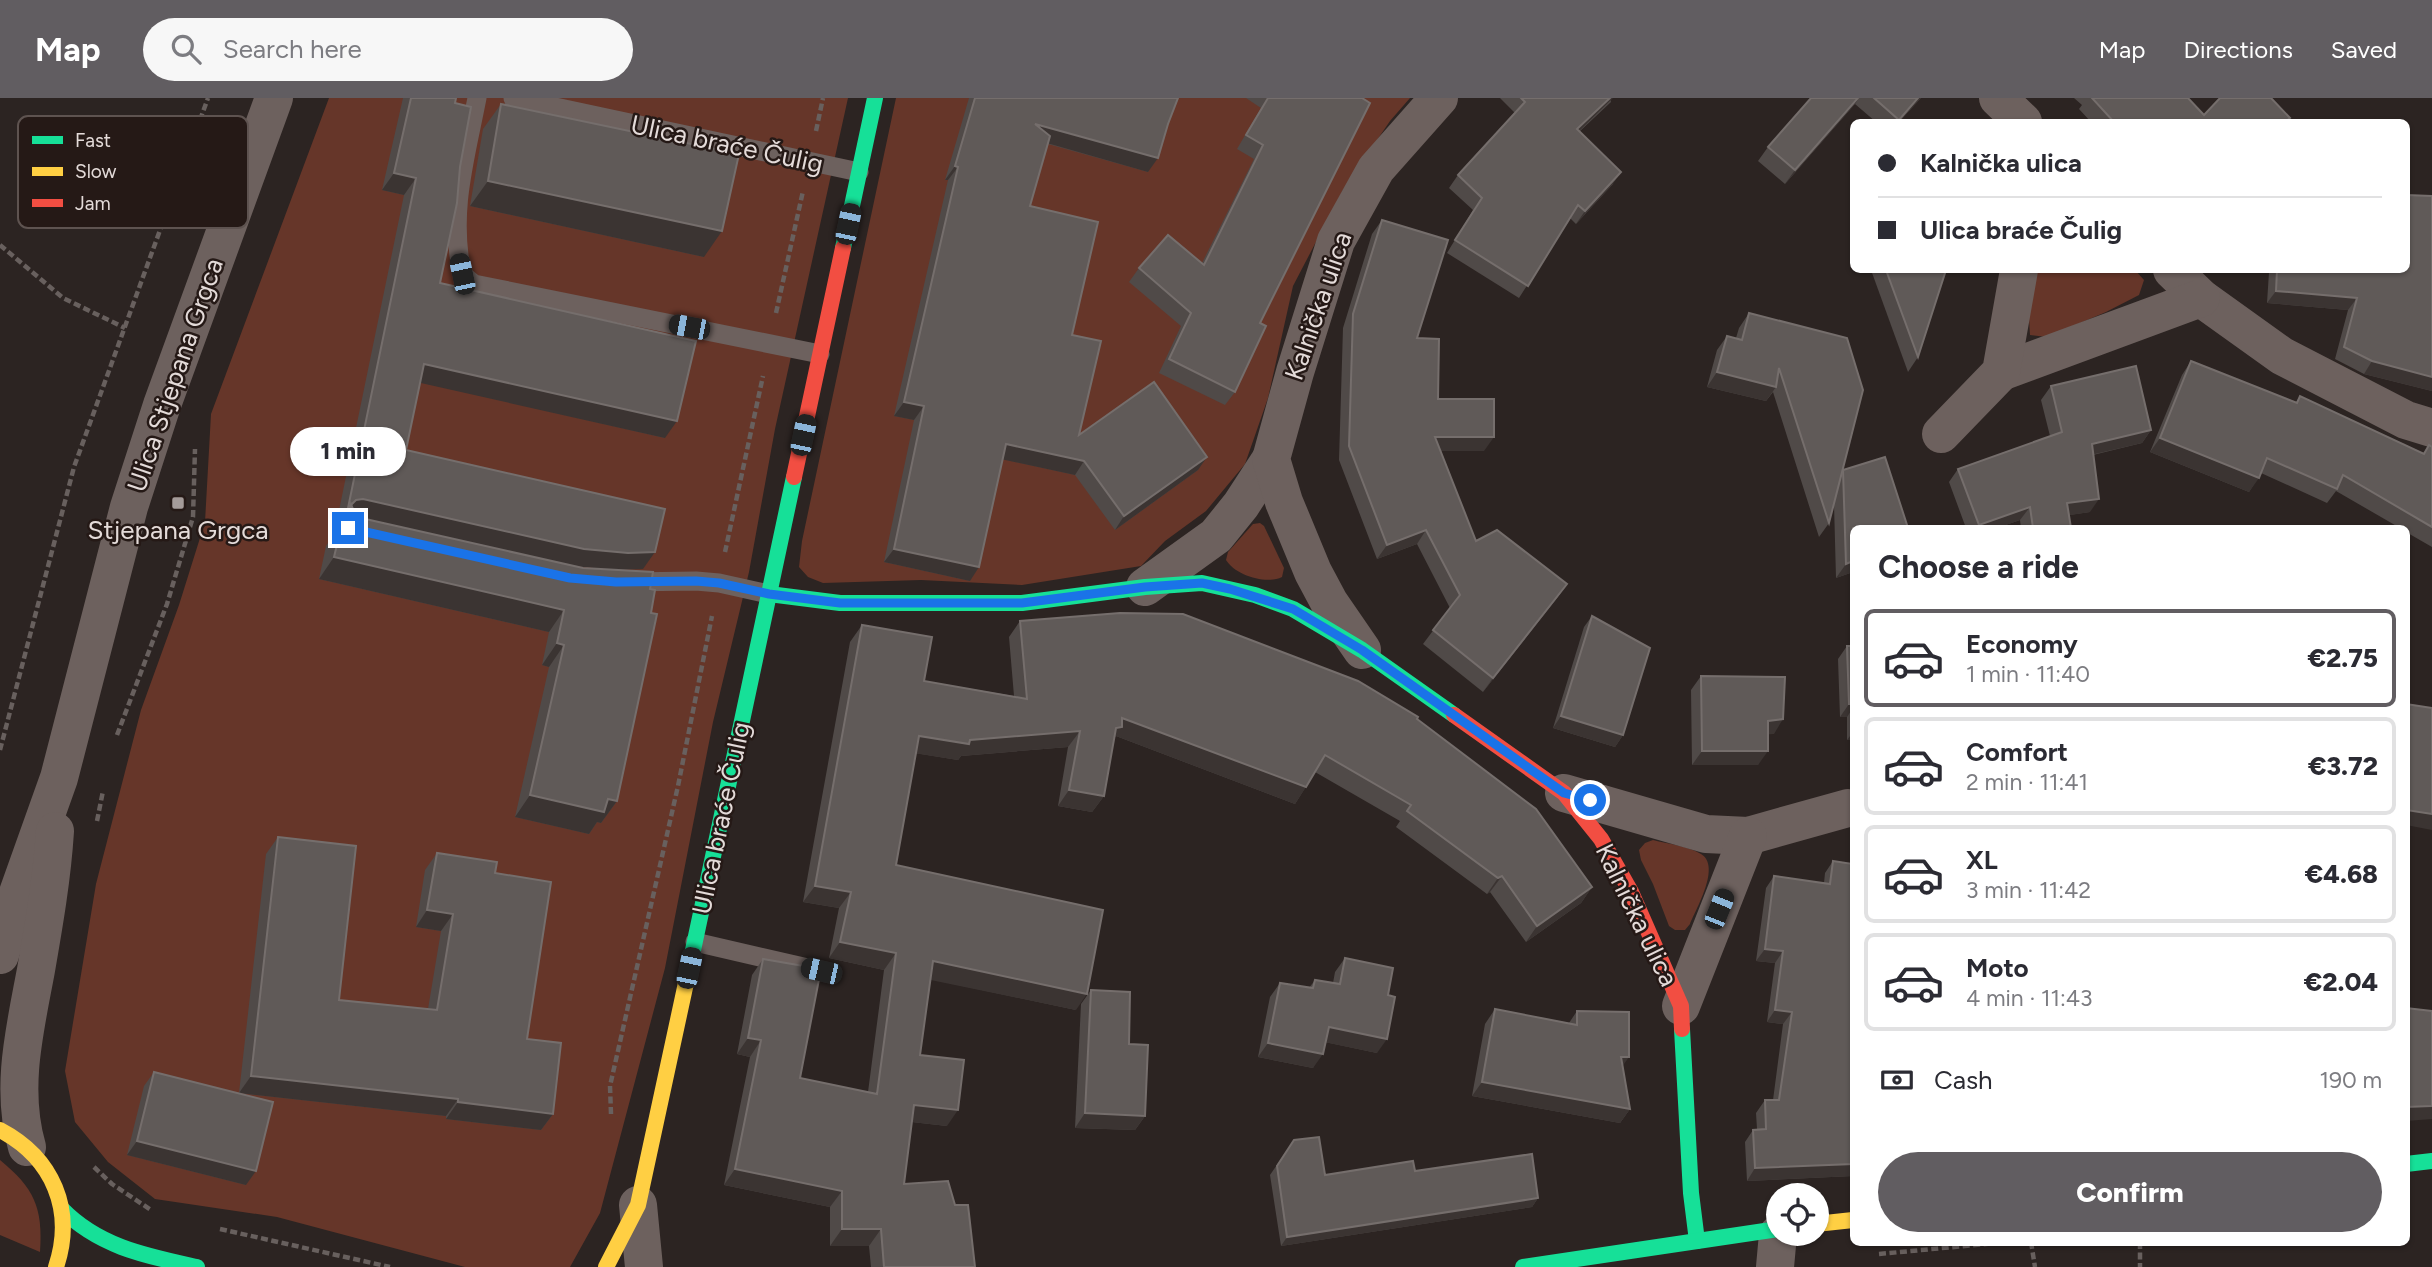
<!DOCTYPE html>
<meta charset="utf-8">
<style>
:root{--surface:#fff;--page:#f7f7f7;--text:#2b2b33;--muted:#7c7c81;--line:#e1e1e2;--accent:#615d61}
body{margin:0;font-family:Figtree,sans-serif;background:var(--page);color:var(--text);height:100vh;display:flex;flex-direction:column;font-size:26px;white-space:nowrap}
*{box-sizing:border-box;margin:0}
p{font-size:23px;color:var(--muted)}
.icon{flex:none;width:38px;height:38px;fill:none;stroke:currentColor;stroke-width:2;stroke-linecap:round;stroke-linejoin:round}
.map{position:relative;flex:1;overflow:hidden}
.drawer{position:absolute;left:1850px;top:427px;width:560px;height:721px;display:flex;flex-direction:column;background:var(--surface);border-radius:10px;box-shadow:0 2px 5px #0004}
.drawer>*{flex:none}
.hud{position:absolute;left:1850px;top:21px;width:560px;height:154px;border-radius:10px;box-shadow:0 2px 5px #0004;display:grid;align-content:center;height:154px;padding:0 28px;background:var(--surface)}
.controls{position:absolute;left:1766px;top:1085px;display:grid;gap:14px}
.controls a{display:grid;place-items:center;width:63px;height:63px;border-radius:50%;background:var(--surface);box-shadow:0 2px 5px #0004;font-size:35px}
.end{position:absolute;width:32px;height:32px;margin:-16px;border:9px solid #1a73e8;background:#fff;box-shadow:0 0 0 4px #fff}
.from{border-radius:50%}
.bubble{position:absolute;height:49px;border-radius:24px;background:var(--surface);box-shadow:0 2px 5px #0004;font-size:23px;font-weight:800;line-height:49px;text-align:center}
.car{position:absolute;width:21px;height:42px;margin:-21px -10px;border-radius:9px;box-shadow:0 0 5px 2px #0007;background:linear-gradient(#222 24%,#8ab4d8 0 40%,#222 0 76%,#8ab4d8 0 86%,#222 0)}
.hud b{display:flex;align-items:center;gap:24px;height:66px;font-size:26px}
.hud b+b{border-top:2px solid var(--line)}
.hud i{width:18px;height:18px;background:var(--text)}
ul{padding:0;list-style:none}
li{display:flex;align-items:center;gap:21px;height:98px;margin:0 14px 10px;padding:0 14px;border:4px solid var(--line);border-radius:10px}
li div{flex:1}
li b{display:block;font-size:26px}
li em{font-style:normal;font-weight:800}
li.current{border-color:var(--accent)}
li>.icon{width:63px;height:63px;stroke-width:1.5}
h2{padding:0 28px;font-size:32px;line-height:84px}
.pay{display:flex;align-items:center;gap:18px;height:77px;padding:0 28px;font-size:26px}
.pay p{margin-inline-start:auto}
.action{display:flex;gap:14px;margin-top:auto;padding:14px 28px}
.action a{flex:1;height:80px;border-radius:42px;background:var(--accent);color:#fff;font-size:28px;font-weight:800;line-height:80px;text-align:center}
header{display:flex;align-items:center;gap:42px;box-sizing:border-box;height:98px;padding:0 35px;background:var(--accent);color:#fff}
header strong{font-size:33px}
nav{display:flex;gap:38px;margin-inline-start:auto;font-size:24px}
.search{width:490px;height:63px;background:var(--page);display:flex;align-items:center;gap:18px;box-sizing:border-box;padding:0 24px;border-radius:38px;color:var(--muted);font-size:26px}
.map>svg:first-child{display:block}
</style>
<header>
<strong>Map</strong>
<div class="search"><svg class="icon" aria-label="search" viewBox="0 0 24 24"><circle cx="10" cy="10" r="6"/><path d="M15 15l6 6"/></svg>Search here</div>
<nav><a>Map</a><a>Directions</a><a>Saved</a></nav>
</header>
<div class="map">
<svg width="2432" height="1169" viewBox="0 0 2432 1169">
<rect width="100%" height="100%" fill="#2c2422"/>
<g fill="#663629">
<path d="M329,0H848L775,331L749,474L713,624L665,870L600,1115L570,1169H465L277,1119L155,1101L108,1064L75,1024L65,973L96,786L141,612L179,507L205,424L211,316Z"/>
<path d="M896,0H1410L1390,23L1343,92L1293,188L1268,300L1245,366L1206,413L1165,443L1141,468L1022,487L921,482L823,485L808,479L799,469L802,443Z"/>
<path d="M2036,172H2135L2144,182L2139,197L2106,214L2047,239L2030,237L2029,220Z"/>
<path d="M1260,425L1264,428L1284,470L1282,479C1266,487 1235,477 1226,462L1228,454L1253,426Z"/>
<path d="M1653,742C1668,746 1688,748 1701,756C1721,768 1697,809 1690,826L1685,832H1675L1669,828L1653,786L1641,762L1639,752L1645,745Z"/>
<path d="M0,1062C34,1090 43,1109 40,1154L0,1137Z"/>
</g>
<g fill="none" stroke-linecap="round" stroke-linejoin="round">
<g stroke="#68605e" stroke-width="4.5" stroke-dasharray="7 3.5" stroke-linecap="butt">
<path d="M816,33L823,0"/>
<path d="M0,147L63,200L125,230"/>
<path d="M776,215L803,93"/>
<path d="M725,454L763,278"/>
<path d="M117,637L167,506L193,419L195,351"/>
<path d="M0,652L74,369L208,0"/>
<path d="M97,723L103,693"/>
<path d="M611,1016L610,988L678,688L712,518"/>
<path d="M94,1069L112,1086L151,1112"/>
<path d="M220,1131L390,1169"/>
<path d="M2031,1144L2035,1169"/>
<path d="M2140,1144V1169"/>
<path d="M1879,1156L2007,1144"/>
</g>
<g stroke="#6d615e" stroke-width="19">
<path d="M477,0C465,62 449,113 462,176L474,186L820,256"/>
<path d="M513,0L859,74"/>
<path d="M627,484L696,483L719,485L769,496"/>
<path d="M695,844L821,873"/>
</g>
<g stroke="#6d615e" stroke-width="38">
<path d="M1998,0L2023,24"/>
<path d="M2172,172L2201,200L2282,258L2406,322L2432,330"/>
<path d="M2001,274L2201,200"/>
<path d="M1941,336L2001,274L2019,172"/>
<path d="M1145,489L1216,438L1241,407L1271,361"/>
<path d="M1362,552L1329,504L1313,474L1284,404L1271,361L1295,274L1336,143L1376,71L1439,0"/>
<path d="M1564,695L1706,736L1748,738L1848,710"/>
<path d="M0,857L18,795L59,680L129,409L162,307L274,0"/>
<path d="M1681,908L1748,738"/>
<path d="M27,1049C10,990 25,931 36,872C44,826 52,780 55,733"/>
<path d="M638,1107L644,1169"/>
<path d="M1775,1169L1778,1136"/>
</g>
<g stroke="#16e098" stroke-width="16">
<path d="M843,150L875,0"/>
<path d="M769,496L840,505H1022L1145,489L1202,485L1255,497L1293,511L1362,552L1454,617"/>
<path d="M689,871L794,379"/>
<path d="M1682,931L1691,1095L1697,1143"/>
<path d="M2406,1066L2432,1063"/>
<path d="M62,1111C99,1149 147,1158 197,1169"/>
<path d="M1523,1169L1778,1131"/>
</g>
<g stroke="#ffcf43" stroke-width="16">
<path d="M0,1032C53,1060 75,1112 56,1169"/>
<path d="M1816,1126L1853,1122"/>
<path d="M606,1169L638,1107L689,871"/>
</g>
<g stroke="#f24e42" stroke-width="16">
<path d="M794,379L843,150"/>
<path d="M1454,617L1564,695L1601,741L1631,794L1681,908L1682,931"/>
</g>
</g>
<g fill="#504a48">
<path d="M403,0H456L455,5L460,69L440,185L665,340L420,284L406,352L643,471L574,468L650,491L651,515L617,703L601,725L597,724L589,736L515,719L549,569L542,567L549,534L319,481L326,448L334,436L336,428L340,423L336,427L404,97L382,92Z"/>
<path d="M969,0H1178L1148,74L1048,46L1030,108L1072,237L1079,337L1198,372L1115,432L1075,377L1002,361L970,483L884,464L914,322L894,318L948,82H945Z"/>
<path d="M1246,0H1363L1260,225L1235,294L1225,307L1159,275L1181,228L1129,184L1139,170L1202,165L1254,61L1237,51L1261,10Z"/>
<path d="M1500,0H1610L1611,4L1579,34L1613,86L1576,126L1570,120L1519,200L1447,155L1473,112L1449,90L1458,77L1515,15Z"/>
<path d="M1811,0H1921L1899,24H1876L1855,6L1785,86L1758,63L1768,49Z"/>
<path d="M2074,0H2188L2204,17L2290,20L2286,24H2091L2079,11L2082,7Z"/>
<path d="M501,6L704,159L470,108L483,31Z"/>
<path d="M2432,98V293L2364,276L2335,261L2348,212L2267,205L2269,174L2271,172H2406Z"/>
<path d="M1382,122L1417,240L1438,301L1484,353H1441L1476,443L1567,486L1557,500L1483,594L1423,546L1450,510L1417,446L1377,461L1339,362L1343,230L1372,136Z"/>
<path d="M1871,172H1946L1918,259L1908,274Z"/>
<path d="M1749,215L1842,374L1843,372L1853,474L1836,480L1834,406L1829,425L1819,439L1773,294L1766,303L1707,289L1717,252L1727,238L1736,240L1739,230Z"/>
<path d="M2191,263L2296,304L2300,298L2423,355L2429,347L2432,349V449L2406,434V430H2400L2336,393L2327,405L2261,375L2249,394L2150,354L2182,277Z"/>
<path d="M2051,288L2151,332L2142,345L2093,357L2090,414L2069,417L2071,430H2021L2020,422L1997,430H1966L1949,384L1958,371L2050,338L2041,302Z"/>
<path d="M1592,518L1623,637L1615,649L1553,630L1584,529Z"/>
<path d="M1020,523L1417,621L1592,789L1581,805L1526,844L1490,794L1487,796L1396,729L1400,723L1315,674L1295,706L1116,638L1113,641L1104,698L1092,714L1058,708L1068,649L961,658L958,662L915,655L896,767L1076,912L930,881L920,957L947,1028L912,1024L904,1086L955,1107L975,1169H871L869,1148H830V1109L724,1087L750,959L737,956L752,877L763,861L800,980L868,994L884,872L829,860L839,810L803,804L850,544L862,527L924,583L1014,598L1009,539Z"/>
<path d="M1847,548H1853V642H1847V619H1840L1838,561Z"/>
<path d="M1701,578L1774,636H1768L1758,667H1692L1691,592Z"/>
<path d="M278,739L339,902L428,911L441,833L416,829L425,772L437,755L495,775L527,941L553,1016L541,1032L446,1021V1018L239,995L266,756Z"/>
<path d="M1833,763L1853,1078L1747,1083L1745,1044L1753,1032L1757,1031L1756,1015L1765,1002H1773L1783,926L1767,924L1775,865L1756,863L1766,790L1774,778L1824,785L1825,775Z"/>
<path d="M1345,860L1388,897L1377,955L1325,944L1313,970L1258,959L1270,899L1280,885L1309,890L1315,882L1333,885L1335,874Z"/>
<path d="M1091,892L1129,946L1145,1018L1135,1032L1075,1030L1081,906Z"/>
<path d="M1495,911L1569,925L1577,913L1623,968L1630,1011L1620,1025L1472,998L1485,926Z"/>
<path d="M154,974L246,1087L127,1057L144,988Z"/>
<path d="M1294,1042L1325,1077L1538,1100L1532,1109L1281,1148L1270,1077Z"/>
</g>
<g fill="#3b3432">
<path d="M1610,0H1613L1568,44L1577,31Z"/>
<path d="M1858,0H1859L1855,6L1785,86L1795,72Z"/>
<path d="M1918,0H1921L1899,24H1897Z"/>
<path d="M1035,26L1158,60L1148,74L1026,39Z"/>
<path d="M955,68L958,69L948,82H945Z"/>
<path d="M1621,74L1613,86L1576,126L1585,113Z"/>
<path d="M394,75L416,80L404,97L382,92Z"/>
<path d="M488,83L722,133L704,159L470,108Z"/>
<path d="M2276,193L2357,200L2348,212L2267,205Z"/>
<path d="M2372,263L2432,279V293L2364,276Z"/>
<path d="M424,266L677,323L665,340L412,283Z"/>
<path d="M1717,274L1776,289L1766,303L1707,289Z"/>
<path d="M904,304L924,308L914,322L894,318Z"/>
<path d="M2151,332L2142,345L2082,359L2092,346Z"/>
<path d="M1435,339H1494L1484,353H1425Z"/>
<path d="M2160,340L2259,380L2249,394L2150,354Z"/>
<path d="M1006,346L1084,363L1075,377L996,360Z"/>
<path d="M1207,359L1198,372L1115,432L1124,418Z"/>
<path d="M363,401L655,454L643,471L616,472L572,468L351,418V406L356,402Z"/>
<path d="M2099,401L2090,414L2058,419L2067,405Z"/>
<path d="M2030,409L2020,422L1997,430H1976L1979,427Z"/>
<path d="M1426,432L1417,446L1377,461L1387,447Z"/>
<path d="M894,451L979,469L970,483L884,464Z"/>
<path d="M334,459L564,512L549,534L319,481Z"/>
<path d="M1853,463V474L1836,480L1846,466Z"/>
<path d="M1567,486L1557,500L1483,594L1493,580Z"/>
<path d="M557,545L564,547L549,569L542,567Z"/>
<path d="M1849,606H1853V610L1847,619H1840Z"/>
<path d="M1561,618L1623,637L1615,649L1553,630Z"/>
<path d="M1122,620L1306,689L1295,706L1116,638L1111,645L1104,646Z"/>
<path d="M1783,621L1774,636L1758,637L1768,623Z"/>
<path d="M1080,633L1068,649L961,658L958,662L907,654L919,638L970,642Z"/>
<path d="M1853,634V642H1847Z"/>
<path d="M1702,653H1768L1758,667H1692Z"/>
<path d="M1069,692L1104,698L1092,714L1058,708Z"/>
<path d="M530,697L608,701L617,703L601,725L597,724L589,736L515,719Z"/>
<path d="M2406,712L2432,716V732L2406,727Z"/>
<path d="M1502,778L1490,794L1487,796L1498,780Z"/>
<path d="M815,788L851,794L839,810L803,804Z"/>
<path d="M1592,789L1581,805L1526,844L1537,828Z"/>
<path d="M427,812L453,816L441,833L416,829Z"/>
<path d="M840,844L896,855L884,872L829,860Z"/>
<path d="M1765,851L1783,853L1775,865L1756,863Z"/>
<path d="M933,863L1087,896L1076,912L921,880Z"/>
<path d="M1775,912L1792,914L1783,926L1767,924Z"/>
<path d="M1329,929L1387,941L1377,955L1319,943Z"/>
<path d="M748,940L761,942L750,959L737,956Z"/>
<path d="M1268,945L1323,956L1313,970L1258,959Z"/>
<path d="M1621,959H1629L1619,973Z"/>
<path d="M251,978L458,1001L446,1018L239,995Z"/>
<path d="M1482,984L1630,1011L1620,1025L1472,998Z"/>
<path d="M458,1004L553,1016L541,1032L446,1021Z"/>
<path d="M914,1007L958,1012L947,1028L903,1023Z"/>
<path d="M2432,1008V1021L2406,1023V1009Z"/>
<path d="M1085,1015L1145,1018L1135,1032L1075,1030Z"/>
<path d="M137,1043L256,1073L246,1087L127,1057Z"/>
<path d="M1853,1066V1078L1747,1083L1755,1070Z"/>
<path d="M735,1071L842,1093L830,1109L724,1087Z"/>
<path d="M1538,1100L1532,1109L1281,1148L1287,1139Z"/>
<path d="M842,1131H881L869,1148H830Z"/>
</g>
<g fill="#605a58" stroke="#756e6c" stroke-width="2">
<path d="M411,0H456L455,5L471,9L460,69L457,105L440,185L696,243L677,323L424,266L406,352L665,411L655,454L628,455L584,451L363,401L356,402L348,410L416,80L394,75Z"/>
<path d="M975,0H1178L1168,26L1158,60L1035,26L1050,38L1030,108L1098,124L1072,237L1101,243L1079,337L1154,284L1207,359L1124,418L1084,363L1006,346L979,469L894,451L924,308L904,304L958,69L955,68Z"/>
<path d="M1268,0H1362L1370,5L1260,225L1266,228L1235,294L1169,261L1191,215L1139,170L1168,137L1204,167L1263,47L1246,37Z"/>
<path d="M1521,0H1610L1577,31L1621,74L1585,113L1578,107L1528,188L1455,142L1482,100L1458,77L1525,4Z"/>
<path d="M1811,0H1858L1795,72L1768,49Z"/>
<path d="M1874,0H1918L1899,22Z"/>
<path d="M2092,0H2188L2204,17L2220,0H2271L2290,20L2285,24H2114Z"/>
<path d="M501,6L739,56L722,133L488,83Z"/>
<path d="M2406,97L2432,98V279L2372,263L2344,249L2357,200L2276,193L2277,172H2406Z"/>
<path d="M1382,122L1448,142L1417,240L1439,241L1438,301H1494V339H1435L1476,443L1497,432L1567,486L1493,580L1433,532L1460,497L1426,432L1387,447L1349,348L1353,216Z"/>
<path d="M1886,172H1946L1918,259Z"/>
<path d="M1749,215L1847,240L1863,292L1829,425L1779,270L1776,289L1717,274L1727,238L1742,242Z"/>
<path d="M2191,263L2297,305L2300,298L2424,356L2429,347L2432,349V429L2343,377L2337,391L2267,360L2259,380L2160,340Z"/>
<path d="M2136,268L2151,332L2092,346L2099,401L2067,405L2071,430H2033L2030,409L1979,427L1958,371L2062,334L2051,288Z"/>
<path d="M1885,359L1908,430H1853V463L1846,466L1843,372Z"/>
<path d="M351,406L355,416L361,420L583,470L653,474L650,491L655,492L651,515L657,516L617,703L608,701L604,714L530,697L564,547L557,545L564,512L334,459L342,426L347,427Z"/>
<path d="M1120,515L1183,516L1358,583L1418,619L1417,621L1536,711L1592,789L1537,828L1502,778L1498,780L1407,713L1411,707L1325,657L1306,689L1122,620V629L1116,630L1104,698L1069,692L1080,633L970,642L969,646L919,638L896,767L1103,812L1087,896L933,863L920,957L964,962L958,1012L914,1007L904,1086L948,1083L955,1107H968L975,1169H884L881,1131H842V1093L735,1071L761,942L748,940L763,861L821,871L800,980L877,996L896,855L840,844L851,794L815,788L862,527L932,539L924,583L1027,601L1020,523Z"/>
<path d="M1592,518L1650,550L1623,637L1561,618Z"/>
<path d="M1847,548H1853V606H1849Z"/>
<path d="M1701,578L1785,579L1783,621L1768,623V653H1702Z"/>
<path d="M2406,606L2432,610V716L2406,712Z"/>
<path d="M278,739L356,748L339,902L437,912L453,816L427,812L437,755L497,764L495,775L551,784L527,941L561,945L553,1016L458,1004V1001L251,978Z"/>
<path d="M1833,763L1853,766V1066L1755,1070L1753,1032L1766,1031L1765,1002H1779L1792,914L1775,912L1783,853L1765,851L1774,778L1830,786Z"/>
<path d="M1345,860L1393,870L1388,897L1395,899L1387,941L1329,929L1323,956L1268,945L1280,885L1313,890L1315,882L1340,886Z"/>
<path d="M1091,892L1130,894L1129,946L1148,947L1145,1018L1085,1015Z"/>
<path d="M2406,910L2432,913V1008L2406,1009Z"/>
<path d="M1495,911L1577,927V913L1629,914V959H1621L1630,1011L1482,984Z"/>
<path d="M154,974L273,1004L256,1073L137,1043Z"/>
<path d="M1319,1039L1325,1077L1413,1063L1415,1073L1532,1056L1538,1100L1287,1139L1277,1068L1294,1042Z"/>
</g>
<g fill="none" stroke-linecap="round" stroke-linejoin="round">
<path stroke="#1a73e8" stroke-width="9" d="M348,430L570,480L616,484L696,483L719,485L769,496L840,505H1022L1145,489L1202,485L1230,491L1293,511L1362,552L1564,695L1590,702"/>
</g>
<rect fill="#a49b99" stroke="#251916" stroke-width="2.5" x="171" y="398" width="14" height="14" rx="3.5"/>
<g text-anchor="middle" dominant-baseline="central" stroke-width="5" stroke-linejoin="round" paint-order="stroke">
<g font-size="26" fill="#e4dbd9" stroke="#251916">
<text transform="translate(727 46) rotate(12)">Ulica braće Čulig</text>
<text transform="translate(1318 208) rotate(-71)">Kalnička ulica</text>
<text transform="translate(175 277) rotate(-71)">Ulica Stjepana Grgca</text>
<text transform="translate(721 720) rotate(-78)">Ulica braće Čulig</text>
<text transform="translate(1637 817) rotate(64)">Kalnička ulica</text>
</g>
<g font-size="26" fill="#e4dbd9" stroke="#251916">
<text x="178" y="432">Stjepana Grgca</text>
</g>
</g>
<rect x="18" y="18" width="230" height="112" rx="10" fill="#251916" stroke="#5e5350" stroke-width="2"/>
<rect x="32" y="38" width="31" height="8" fill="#16e098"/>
<rect x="32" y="69" width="31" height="9" fill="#ffcf43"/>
<rect x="32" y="101" width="31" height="8" fill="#f24e42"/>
<g font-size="19" fill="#e4dbd9">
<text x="75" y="49">Fast</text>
<text x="75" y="80">Slow</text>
<text x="75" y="112">Jam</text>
</g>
</svg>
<div class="controls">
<a><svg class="icon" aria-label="locate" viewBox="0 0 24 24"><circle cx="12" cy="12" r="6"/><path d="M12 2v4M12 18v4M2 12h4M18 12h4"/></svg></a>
</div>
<i class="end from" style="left:1590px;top:702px"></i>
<i class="end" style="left:348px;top:430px"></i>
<div class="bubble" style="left:290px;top:329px;width:116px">1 min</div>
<i class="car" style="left:848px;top:126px;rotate:12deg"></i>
<i class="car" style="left:462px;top:176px;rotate:348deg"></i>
<i class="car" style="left:689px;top:229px;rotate:281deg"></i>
<i class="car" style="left:803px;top:337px;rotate:12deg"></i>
<i class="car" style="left:1719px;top:811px;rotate:22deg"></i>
<i class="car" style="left:689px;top:870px;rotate:12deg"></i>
<i class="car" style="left:821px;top:873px;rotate:283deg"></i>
<div class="hud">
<b><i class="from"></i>Kalnička ulica</b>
<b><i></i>Ulica braće Čulig</b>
</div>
<section class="drawer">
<h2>Choose a ride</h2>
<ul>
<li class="current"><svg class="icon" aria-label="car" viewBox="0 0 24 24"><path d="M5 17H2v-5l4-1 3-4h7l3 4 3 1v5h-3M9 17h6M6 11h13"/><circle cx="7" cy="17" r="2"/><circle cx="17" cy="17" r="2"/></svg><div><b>Economy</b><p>1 min · 11:40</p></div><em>€2.75</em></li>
<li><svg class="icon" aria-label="car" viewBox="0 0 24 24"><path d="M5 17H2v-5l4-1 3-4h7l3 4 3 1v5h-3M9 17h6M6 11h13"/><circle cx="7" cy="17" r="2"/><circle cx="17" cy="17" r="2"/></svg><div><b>Comfort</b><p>2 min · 11:41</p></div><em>€3.72</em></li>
<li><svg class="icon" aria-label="car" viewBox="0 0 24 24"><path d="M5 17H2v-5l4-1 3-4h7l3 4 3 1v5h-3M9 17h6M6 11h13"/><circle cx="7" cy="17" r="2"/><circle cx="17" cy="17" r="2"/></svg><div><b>XL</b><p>3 min · 11:42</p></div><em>€4.68</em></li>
<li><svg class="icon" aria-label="car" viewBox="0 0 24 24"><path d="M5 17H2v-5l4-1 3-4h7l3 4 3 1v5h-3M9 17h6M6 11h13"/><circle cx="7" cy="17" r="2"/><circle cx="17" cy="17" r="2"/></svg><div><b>Moto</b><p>4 min · 11:43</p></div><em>€2.04</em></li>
</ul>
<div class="pay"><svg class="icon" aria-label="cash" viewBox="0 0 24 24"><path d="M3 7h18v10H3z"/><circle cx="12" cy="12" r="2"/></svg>Cash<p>190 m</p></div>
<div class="action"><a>Confirm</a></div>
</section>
</div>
